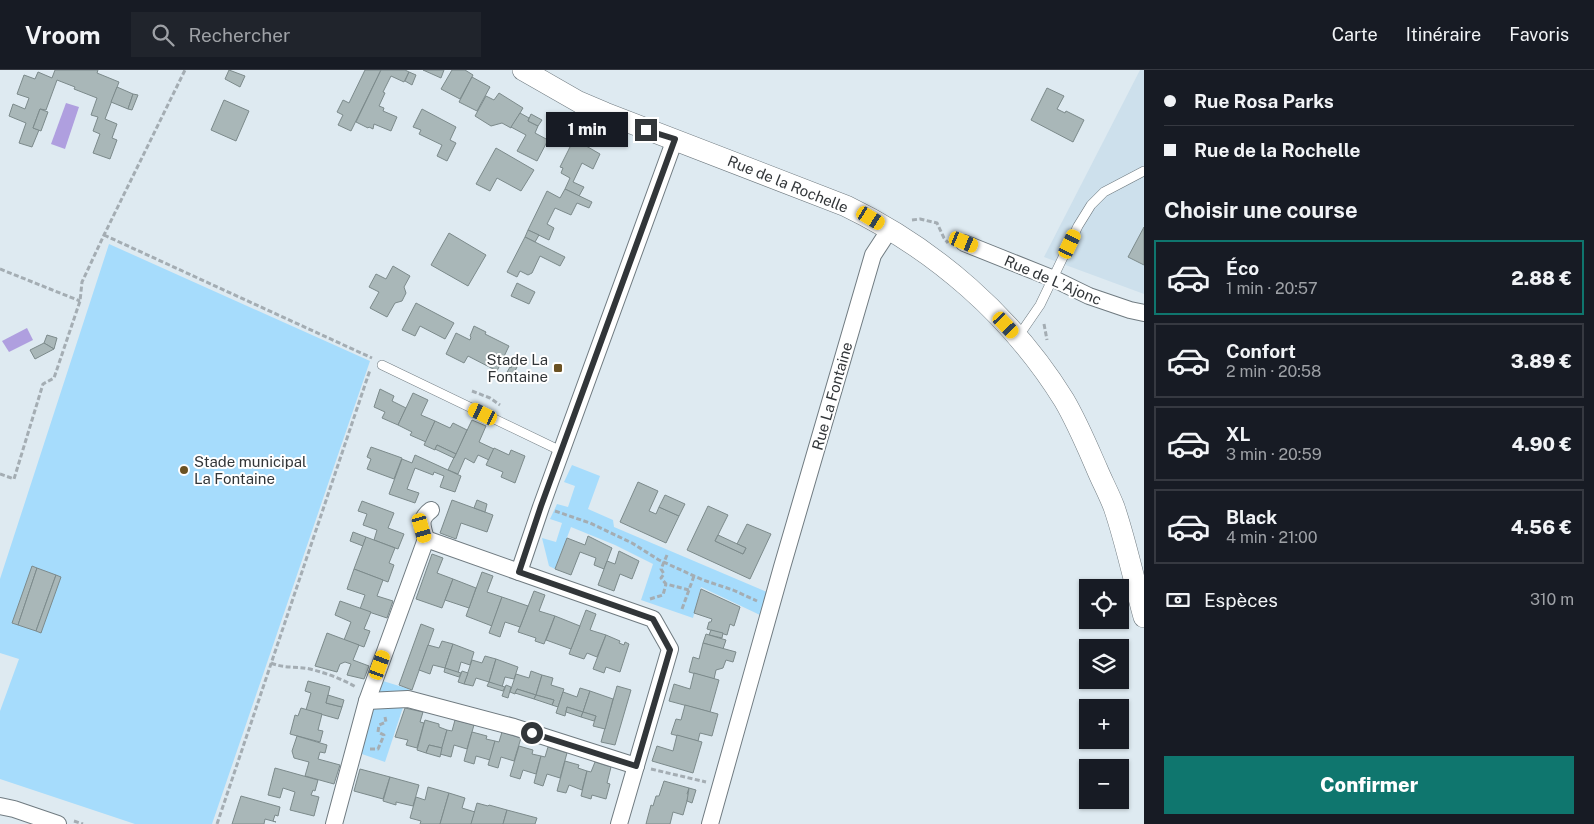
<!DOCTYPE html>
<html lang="fr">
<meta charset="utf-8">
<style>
:root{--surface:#171b24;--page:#20242c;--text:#f1f3f6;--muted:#9ea1a6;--line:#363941;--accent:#0f766e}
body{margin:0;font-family:"Public Sans",sans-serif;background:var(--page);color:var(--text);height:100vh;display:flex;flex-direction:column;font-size:19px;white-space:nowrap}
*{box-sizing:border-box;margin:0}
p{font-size:16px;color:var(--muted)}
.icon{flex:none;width:28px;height:28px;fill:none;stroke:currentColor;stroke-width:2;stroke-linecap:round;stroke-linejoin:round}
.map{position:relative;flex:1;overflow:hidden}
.drawer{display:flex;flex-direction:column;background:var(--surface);width:450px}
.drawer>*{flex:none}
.guide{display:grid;align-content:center;height:110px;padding:0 20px;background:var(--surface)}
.buttons{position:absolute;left:1079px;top:509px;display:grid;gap:10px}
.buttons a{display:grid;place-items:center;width:50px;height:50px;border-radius:0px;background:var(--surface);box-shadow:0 1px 4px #0004;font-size:25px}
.end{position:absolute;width:22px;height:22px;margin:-11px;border:6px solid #323639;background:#fff;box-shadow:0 0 0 2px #fff}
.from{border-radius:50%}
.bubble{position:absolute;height:35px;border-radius:0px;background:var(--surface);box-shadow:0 1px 4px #0004;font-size:16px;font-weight:800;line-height:35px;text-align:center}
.car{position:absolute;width:15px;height:30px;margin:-15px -8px;border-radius:6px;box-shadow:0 0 4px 1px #0007;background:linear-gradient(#f5c518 24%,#345 0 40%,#f5c518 0 76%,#345 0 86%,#f5c518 0)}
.guide b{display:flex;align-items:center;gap:18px;height:48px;font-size:19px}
.guide b+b{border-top:1px solid var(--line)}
.guide i{width:12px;height:12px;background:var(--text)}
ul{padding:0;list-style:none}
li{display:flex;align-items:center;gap:15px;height:75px;margin:0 10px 8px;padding:0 10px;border:2px solid var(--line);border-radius:0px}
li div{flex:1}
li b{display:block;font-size:19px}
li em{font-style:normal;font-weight:800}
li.selected{border-color:var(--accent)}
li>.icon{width:45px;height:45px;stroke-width:1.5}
h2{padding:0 20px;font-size:22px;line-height:60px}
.pay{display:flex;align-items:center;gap:12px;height:55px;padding:0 20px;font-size:19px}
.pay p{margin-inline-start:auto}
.primary-button{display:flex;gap:10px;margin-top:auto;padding:10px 20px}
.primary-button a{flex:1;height:58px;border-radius:0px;background:var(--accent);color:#fff;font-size:20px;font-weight:800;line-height:58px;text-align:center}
header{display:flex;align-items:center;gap:30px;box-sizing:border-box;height:70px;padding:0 25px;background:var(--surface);border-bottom:1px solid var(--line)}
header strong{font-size:24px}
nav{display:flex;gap:28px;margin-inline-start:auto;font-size:18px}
.search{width:350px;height:45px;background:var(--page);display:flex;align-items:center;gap:12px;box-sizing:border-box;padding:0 18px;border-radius:0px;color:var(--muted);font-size:19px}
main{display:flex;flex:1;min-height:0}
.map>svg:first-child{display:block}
</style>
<header>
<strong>Vroom</strong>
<div class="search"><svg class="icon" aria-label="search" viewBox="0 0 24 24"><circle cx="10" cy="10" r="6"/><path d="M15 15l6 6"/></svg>Rechercher</div>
<nav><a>Carte</a><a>Itinéraire</a><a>Favoris</a></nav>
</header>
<main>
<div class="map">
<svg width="1144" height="754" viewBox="0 0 1144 754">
<rect width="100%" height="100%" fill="#deeaf1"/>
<path fill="#cde0ec" d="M1140,0H1144V224L1044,187Z"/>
<g fill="#a6dcfc">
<path d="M109,174L370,291L212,754H135L0,709V641L19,589L0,583V509Z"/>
<path d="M572,395L600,406L588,439L613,450L614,457L767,522L760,545L701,517L693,548L641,530L653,494L615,475L571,457L555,499L549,496L542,468L556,472L562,453L550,449L557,434L568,437L575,416L564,412Z"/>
<path d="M383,611L409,619L385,692L359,683Z"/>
</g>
<g fill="#af9fdf">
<path d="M66,33L79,37L65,79L51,74Z"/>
<path d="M27,258L33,270L9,282L2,271Z"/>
</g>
<g fill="#a9b7b8" stroke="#7c8a8b">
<path d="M55,0H98L97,3L119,12L105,49L117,54L112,68L117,70L110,89L93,83L100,64L93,61L98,47L91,45L97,28L74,19L75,17L57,10L46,40L40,39L33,58L39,60L32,77L19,73L26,53L9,46L13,34L25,39L29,28L17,24L24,5L35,9L38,2L52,8Z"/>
<path d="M229,0L245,6L240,17L225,9Z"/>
<path d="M365,0H381L351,61L338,55L343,45L337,42L343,30L349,33Z"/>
<path d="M381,0H405L409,2L404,12L391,6L383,22L385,23L379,36L384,38L383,41L397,47L391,61L374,54L373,59L369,57L368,58L356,52Z"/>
<path d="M423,0H444L441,8Z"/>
<path d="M452,0H465L473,5L460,29L441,19Z"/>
<path d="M409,2L416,5L412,15L405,11Z"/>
<path d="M472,7L490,17L477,41L459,32Z"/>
<path d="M117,17L133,24L128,39L111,32Z"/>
<path d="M1047,18L1064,26L1057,39L1065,43L1066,41L1084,50L1073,72L1031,50Z"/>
<path d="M499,23L523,38L511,58L502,53L491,56L475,46L486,26L494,30Z"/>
<path d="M133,24L138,25L132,40L128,39Z"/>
<path d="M224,30L249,41L236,71L211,60Z"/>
<path d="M40,39L48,42L41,61L33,58Z"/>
<path d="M422,39L456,57L450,70L456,73L447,91L437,86L442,75L419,64L421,60L413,57Z"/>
<path d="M520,43L529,48L528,51L538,56L535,63L548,70L537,91L517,81L526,65L511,57Z"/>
<path d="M531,44L542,50L538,56L528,51Z"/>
<path d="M574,69L600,84L593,99L582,93L573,112L584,117L579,126L565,119L570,108L561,103L563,98L560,97Z"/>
<path d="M496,78L534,100L521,121L497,108L490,121L476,114Z"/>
<path d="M565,119L592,132L589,138L577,133L571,145L555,138L547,154L554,158L549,170L528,160L547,121L560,128Z"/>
<path d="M1144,157V195L1128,187Z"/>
<path d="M528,160L539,165L535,172L525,167Z"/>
<path d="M449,163L486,185L468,216L431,195Z"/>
<path d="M525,167L565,187L560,196L540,186L532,203L528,205L520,201L517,207L507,202Z"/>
<path d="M393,196L410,206L404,217L406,223L402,231L395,233L387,247L370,238L379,222L369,217L376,204L386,209Z"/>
<path d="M517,213L535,222L529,234L511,226Z"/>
<path d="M416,233L454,253L445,269L420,256L415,266L402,260Z"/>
<path d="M474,256L486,262L485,264L509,276L497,301L468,286L464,293L446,284L456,263L470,270L471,267L470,266Z"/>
<path d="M47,265L57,268L54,279L44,273Z"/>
<path d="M44,273L54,279L35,289L30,280Z"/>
<path d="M516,289L520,291L512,307L506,304L510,297L511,298Z"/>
<path d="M380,319L394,326L392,331L406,338L398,355L382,348L385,342L374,337Z"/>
<path d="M413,323L428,330L421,345L435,351L426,372L410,365L412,362L398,355Z"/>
<path d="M472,350L486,356L479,372L494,379L489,390L478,385L474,393L465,388L458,404L448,400Z"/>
<path d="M435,351L450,358L453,353L467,360L456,384L437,375L435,380L424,375Z"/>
<path d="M437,375L456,384L454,388L435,379Z"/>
<path d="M371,377L402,388L394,409L367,399L371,389L367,387Z"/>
<path d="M494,378L509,385L511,380L525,386L515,413L501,407L503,402L486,395Z"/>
<path d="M415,385L461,406L455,422L440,417L444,406L434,402L433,405L415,398L407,419L419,423L415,433L389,424L402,389L412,393Z"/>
<path d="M638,412L658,421L649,441L656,444L659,437L679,446L666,473L620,452Z"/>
<path d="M665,425L685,434L679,446L659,437Z"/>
<path d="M452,430L493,445L487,462L461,453L456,469L440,463Z"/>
<path d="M477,430L487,434L485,442L474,438Z"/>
<path d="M362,431L394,443L388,458L404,464L398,479L374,470L377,460L363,455L367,444L358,441Z"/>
<path d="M708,436L728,445L715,471L743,484L746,478L737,474L747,454L771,464L750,509L687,480Z"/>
<path d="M353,462L366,467L363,476L350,471Z"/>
<path d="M718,465L746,478L743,484L715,471Z"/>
<path d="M588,466L612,478L604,499L594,495L596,488L580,482L571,505L555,499L567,468L585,475Z"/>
<path d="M366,467L395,478L389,493L394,495L388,512L354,499Z"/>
<path d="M619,481L639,491L632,509L620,504L614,521L598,515L607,491L615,494Z"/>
<path d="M432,484L443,488L437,503L453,509L442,538L416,529Z"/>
<path d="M32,496L37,498L18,555L12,553Z"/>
<path d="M37,498L56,505L36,561L18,555Z"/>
<path d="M354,499L383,510L377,526L393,531L387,548L360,539L365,525L347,519Z"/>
<path d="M482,502L493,506L487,522L502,527L492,556L466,546Z"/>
<path d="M56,505L61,507L41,563L36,561Z"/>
<path d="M453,509L476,518L469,538L445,530Z"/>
<path d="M701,519L740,537L734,556L730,554L727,565L707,559L709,552H711L712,549L694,543Z"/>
<path d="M534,521L545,525L539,541L555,546L544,574L535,571L536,568L518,562Z"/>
<path d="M502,527L528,536L520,557L505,552L500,567L489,563Z"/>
<path d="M340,531L371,542L364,559L370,561L364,577L344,570L351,552L335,545Z"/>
<path d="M586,540L596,544L590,560L606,565L597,587L587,583L584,589L569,584Z"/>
<path d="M555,546L580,556L571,579L546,570Z"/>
<path d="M421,554L434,559L412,620L399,615Z"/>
<path d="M711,560L723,563L722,568L709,565Z"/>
<path d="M327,563L359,575L353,590L369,596L364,609L347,605L351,594L345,592L340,594L337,602L315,596Z"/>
<path d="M706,564L726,570L723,579L703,573Z"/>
<path d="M606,565L620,571L619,573L624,575L625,572L629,574L620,602L606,597L604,603L593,599Z"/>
<path d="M442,571L453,574L445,598L433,595L430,604L419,600L428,575L439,578Z"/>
<path d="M703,573L736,582L733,592L726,590L723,598L716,600L714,609L689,602L693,587L699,589Z"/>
<path d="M453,574L474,582L470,595L461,592L458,603L445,598Z"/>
<path d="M485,586L496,589L489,612L476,608L473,616L464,614L472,590L482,593Z"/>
<path d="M496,589L518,597L514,609L505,607L502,617L489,612Z"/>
<path d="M445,598L461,603L459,607L444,602Z"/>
<path d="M462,601L468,603L464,614L458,612Z"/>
<path d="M531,601L542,605L536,625L517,619L515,624L510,622L516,604L529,608Z"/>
<path d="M694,603L719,610L710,642L669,631L674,614L690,619Z"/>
<path d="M542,605L553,608L551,615L564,619L558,637L552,635L554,630L536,625Z"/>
<path d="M308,611L330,617L326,633L342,637L338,649L306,640L311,623L305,621Z"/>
<path d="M489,612L505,617L503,621L487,616Z"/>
<path d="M506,615L511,617L508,628L502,626Z"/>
<path d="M617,616L631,620L615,675L601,672Z"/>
<path d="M580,618L590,621L583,642L567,637L565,646L556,643L563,622L577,627Z"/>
<path d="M517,619L536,625L534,629L515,623Z"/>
<path d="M590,621L613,629L605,659L593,656L596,646L583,642Z"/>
<path d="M328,625L344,630L342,637L326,633Z"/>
<path d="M536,625L554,630L552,635L534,629Z"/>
<path d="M685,635L718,644L712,666L700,663L698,671L671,664L676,649L681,650Z"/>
<path d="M567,637L583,642L581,647L566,642Z"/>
<path d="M301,638L322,644L318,660L323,661L320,672L290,664L295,645L298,646Z"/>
<path d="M405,638L423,642L420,652L424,653L417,678L406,675L408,670L395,667Z"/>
<path d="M583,642L596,646L594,651L581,647Z"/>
<path d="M425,650L439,654V657L447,660L442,678L429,675L426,683L417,680Z"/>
<path d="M455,650L474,655L467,679L454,675L451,687L440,684L447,660L452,661Z"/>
<path d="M472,662L487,666L486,669L495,671L490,690L476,686L474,694L464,691Z"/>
<path d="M502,662L521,668L514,691L501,687L498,698L488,695L495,671L499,672Z"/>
<path d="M677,665L702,672L693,703L652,691L657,676L673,681Z"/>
<path d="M297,666L327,675L325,683L320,682L318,689L340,695L334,714L305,706L309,692L294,688L292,681Z"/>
<path d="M429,675L442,678L440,687L426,683Z"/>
<path d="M519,676L533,680L532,684L541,686L536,704L523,700L520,709L510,706Z"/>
<path d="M548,677L567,683L560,708L547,704L543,716L534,713L541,686L545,687Z"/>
<path d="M565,691L579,695L578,698L587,701L582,720L569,715L566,723L557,721Z"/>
<path d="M595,692L611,697L607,713L610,714L606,729L592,725L591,729L581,726L587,701L591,702Z"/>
<path d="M275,698L318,710L315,721L313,720L311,725L319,727L314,746L290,740L295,722L283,718L280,728L268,725Z"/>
<path d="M360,699L390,707L383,729L354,721Z"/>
<path d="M390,707L419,715L413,736L396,732V735L383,731Z"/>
<path d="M664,711L689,718L687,724H689L683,745L673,742L670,754H646L651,735L653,736L656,726H659Z"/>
<path d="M428,717L449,723L440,754H420L421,751L410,748L416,727L425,730Z"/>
<path d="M689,718L696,720L692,733L687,731Z"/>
<path d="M449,723L465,728L462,738L475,742L471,754H440Z"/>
<path d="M241,726L280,737L278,746L275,745L273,751L276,752L265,749L264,754H232Z"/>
<path d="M477,733L488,736L489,735L507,740L503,754H471Z"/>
<path d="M507,740L537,748L535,754H503Z"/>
</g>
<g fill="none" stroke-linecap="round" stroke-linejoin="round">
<defs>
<g id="service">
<path d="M1018,267L1040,235L1078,156L1091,135L1104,122L1144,101"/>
<path d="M382,295L561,381"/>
</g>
<g id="minor">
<path d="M964,173L1054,209L1089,226L1130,240L1144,243"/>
<path d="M426,469L519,502"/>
<path d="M367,631L408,629L514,657L636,696"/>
<path d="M0,736L14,739L58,754"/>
<path d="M334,754L367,631L426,469C422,455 419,449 431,440"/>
<path d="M619,754L670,579L653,549L519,502L541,437L675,69"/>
<path d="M710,754L782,497L873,185L890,159"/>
</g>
<path id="tertiary" d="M523,0L579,32L605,43L846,136C935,179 1012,246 1064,330C1077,352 1087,376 1097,399C1102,411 1109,424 1114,437C1126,472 1134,511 1144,547"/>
</defs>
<use href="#service" stroke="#707b81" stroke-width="10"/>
<use href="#minor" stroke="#707b81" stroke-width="18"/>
<use href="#tertiary" stroke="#707b81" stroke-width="22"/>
<g stroke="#a4adb3" stroke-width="3" stroke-dasharray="5 2.5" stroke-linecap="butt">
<path d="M912,150L920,149L937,153L944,168L948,173"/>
<path d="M104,165L372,288"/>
<path d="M0,199L80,231"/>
<path d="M1044,254L1047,270"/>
<path d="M472,321L490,328L500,335"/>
<path d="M0,404L14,409L43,314L54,308L80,231L82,212L104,165L185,0"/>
<path d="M555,441L590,453L632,473L659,490L703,510L733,520L757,531"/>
<path d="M667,485L661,499L664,504L661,508L666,514L689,520"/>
<path d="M650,529L663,525L666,514"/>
<path d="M682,539L694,506"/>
<path d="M271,593C286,599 296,596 310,599C326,603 342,609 356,617"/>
<path d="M370,679H378L384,665L378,662L379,655L386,652L385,647"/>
<path d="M651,699L706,712"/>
<path d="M74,751L83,754"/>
<path d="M217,754L370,300"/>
</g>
<use href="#service" stroke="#fff" stroke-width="9"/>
<use href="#minor" stroke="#fff" stroke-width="16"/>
<use href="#tertiary" stroke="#fff" stroke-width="21"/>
</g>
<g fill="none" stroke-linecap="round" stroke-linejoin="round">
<path stroke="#323639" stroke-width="6" d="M532,663L636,696L670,580L653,549L519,502L541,436L675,69L646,60"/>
</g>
<g fill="#6b5223" stroke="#fff" stroke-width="2">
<rect x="553" y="293" width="10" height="10" rx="2.5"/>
<circle cx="184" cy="400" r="5"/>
</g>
<g text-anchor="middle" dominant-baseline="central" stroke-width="4" stroke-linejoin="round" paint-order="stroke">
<g font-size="15" fill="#323639" stroke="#fff">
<text transform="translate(788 114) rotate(22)">Rue de la Rochelle</text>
<text transform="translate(1053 210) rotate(23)">Rue de L'Ajonc</text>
<text transform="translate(832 326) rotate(-74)">Rue La Fontaine</text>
</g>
<g font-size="15" fill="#323639" stroke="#fff" text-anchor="end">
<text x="548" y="289">Stade La<tspan x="548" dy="17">Fontaine</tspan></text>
<text x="194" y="391" text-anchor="start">Stade municipal<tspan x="194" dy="17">La Fontaine</tspan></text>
</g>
</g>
</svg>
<div class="buttons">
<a><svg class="icon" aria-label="locate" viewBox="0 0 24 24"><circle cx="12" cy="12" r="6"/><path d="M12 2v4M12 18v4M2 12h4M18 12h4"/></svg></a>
<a><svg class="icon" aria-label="layers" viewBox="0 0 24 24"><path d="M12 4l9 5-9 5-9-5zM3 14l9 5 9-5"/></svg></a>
<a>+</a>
<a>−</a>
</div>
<i class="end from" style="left:532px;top:663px"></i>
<i class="end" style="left:646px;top:60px"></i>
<div class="bubble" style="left:546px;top:42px;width:82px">1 min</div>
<i class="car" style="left:871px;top:148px;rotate:121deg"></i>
<i class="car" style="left:964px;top:172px;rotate:112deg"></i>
<i class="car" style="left:1070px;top:174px;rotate:25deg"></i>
<i class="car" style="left:1006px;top:255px;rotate:137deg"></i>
<i class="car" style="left:483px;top:344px;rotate:296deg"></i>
<i class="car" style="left:422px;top:458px;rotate:164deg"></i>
<i class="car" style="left:380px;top:595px;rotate:20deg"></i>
</div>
<section class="drawer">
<div class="guide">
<b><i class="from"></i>Rue Rosa Parks</b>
<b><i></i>Rue de la Rochelle</b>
</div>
<h2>Choisir une course</h2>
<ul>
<li class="selected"><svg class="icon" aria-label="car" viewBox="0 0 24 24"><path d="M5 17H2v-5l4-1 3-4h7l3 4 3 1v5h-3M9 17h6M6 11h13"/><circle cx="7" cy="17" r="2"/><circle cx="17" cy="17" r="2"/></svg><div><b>Éco</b><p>1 min · 20:57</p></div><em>2.88 €</em></li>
<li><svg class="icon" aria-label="car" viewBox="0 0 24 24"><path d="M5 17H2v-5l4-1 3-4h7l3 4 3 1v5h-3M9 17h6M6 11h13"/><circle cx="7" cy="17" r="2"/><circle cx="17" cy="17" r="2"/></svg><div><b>Confort</b><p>2 min · 20:58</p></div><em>3.89 €</em></li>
<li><svg class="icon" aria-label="car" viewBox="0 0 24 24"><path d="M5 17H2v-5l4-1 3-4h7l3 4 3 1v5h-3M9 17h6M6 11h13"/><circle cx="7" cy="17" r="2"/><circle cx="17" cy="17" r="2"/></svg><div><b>XL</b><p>3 min · 20:59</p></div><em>4.90 €</em></li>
<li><svg class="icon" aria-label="car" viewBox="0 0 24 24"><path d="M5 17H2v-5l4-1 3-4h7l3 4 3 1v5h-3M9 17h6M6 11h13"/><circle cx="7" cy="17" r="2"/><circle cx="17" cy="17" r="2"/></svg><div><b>Black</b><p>4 min · 21:00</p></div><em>4.56 €</em></li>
</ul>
<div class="pay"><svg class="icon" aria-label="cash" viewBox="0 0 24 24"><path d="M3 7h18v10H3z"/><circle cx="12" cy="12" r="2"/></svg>Espèces<p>310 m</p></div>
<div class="primary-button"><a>Confirmer</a></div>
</section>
</main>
